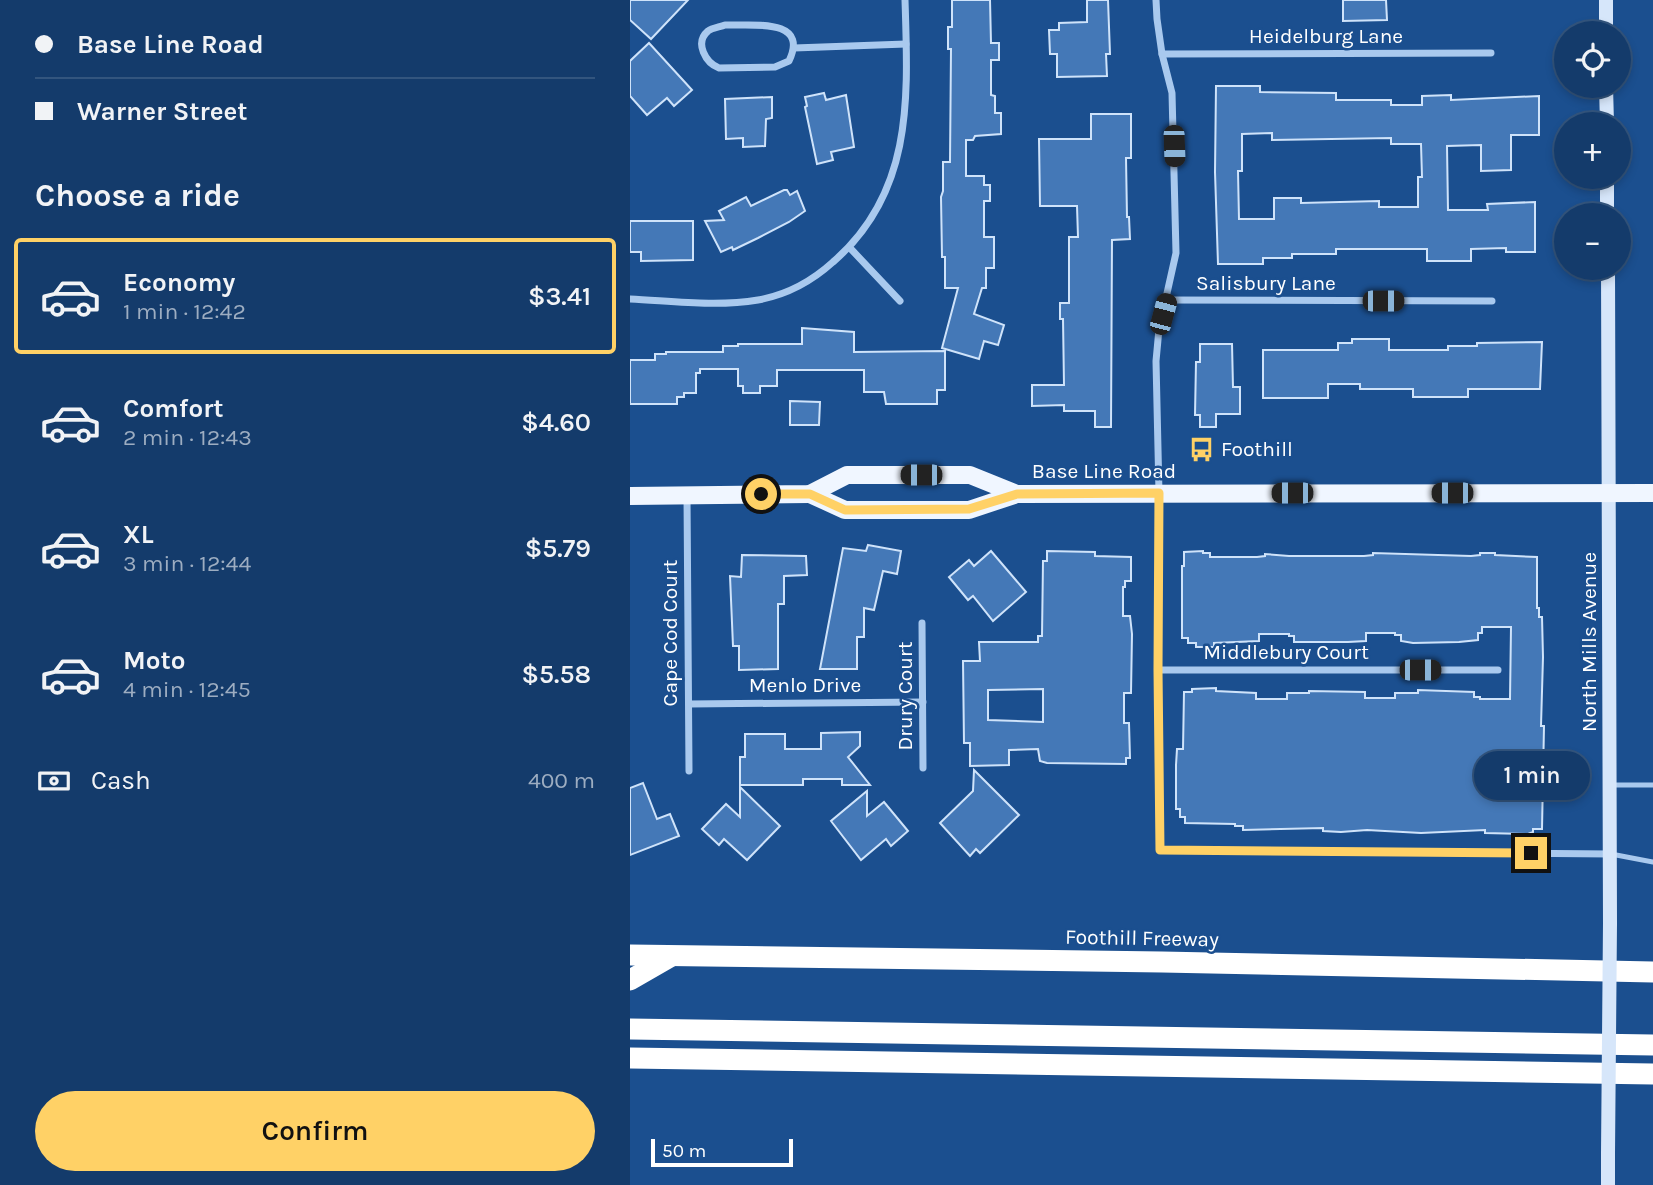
<!DOCTYPE html>
<meta charset="utf-8">
<style>
:root{--surface:#143b6b;--page:#1d4271;--text:#f1f3f6;--muted:#9dadc1;--line:#33557e;--accent:#ffd166}
body{margin:0;font-family:Karla,sans-serif;background:var(--page);color:var(--text);height:100vh;display:flex;flex-direction:column;font-size:26px;white-space:nowrap}
*{box-sizing:border-box;margin:0}
p{font-size:23px;color:var(--muted)}
.icon{flex:none;width:38px;height:38px;fill:none;stroke:currentColor;stroke-width:2;stroke-linecap:round;stroke-linejoin:round}
.map{position:relative;flex:1;overflow:hidden}
.panel{display:flex;flex-direction:column;background:var(--surface);width:630px}
.panel>*{flex:none}
.guide{display:grid;align-content:center;height:154px;padding:0 35px;background:var(--surface)}
.fabs{position:absolute;left:924px;top:21px;display:grid;gap:14px}
.fabs a{display:grid;place-items:center;width:77px;height:77px;border-radius:50%;background:var(--surface);box-shadow:0 4px 10px #0003,0 0 0 2px var(--line);font-size:35px}
.scale{position:absolute;left:21px;bottom:18px;width:142px;box-sizing:border-box;padding-left:7px;border:4px solid #fff;border-top:0;font-size:19px;line-height:24px;white-space:nowrap;color:#fff;-webkit-text-stroke:5px #1b4f8f;paint-order:stroke}
.end{position:absolute;width:32px;height:32px;margin:-16px;border:9px solid #ffd166;background:#111;box-shadow:0 0 0 4px #111}
.from{border-radius:50%}
.bubble{position:absolute;height:49px;border-radius:24px;background:var(--surface);box-shadow:0 4px 10px #0003,0 0 0 2px var(--line);font-size:23px;font-weight:600;line-height:49px;text-align:center}
.car{position:absolute;width:21px;height:42px;margin:-21px -10px;border-radius:9px;box-shadow:0 0 5px 2px #0007;background:linear-gradient(#222 24%,#8ab4d8 0 40%,#222 0 76%,#8ab4d8 0 86%,#222 0)}
.guide b{display:flex;align-items:center;gap:24px;height:66px;font-size:26px}
.guide b+b{border-top:2px solid var(--line)}
.guide i{width:18px;height:18px;background:var(--text)}
ul{padding:0;list-style:none}
li{display:flex;align-items:center;gap:21px;height:116px;margin:0 14px 10px;padding:0 21px;border:4px solid transparent;border-radius:7px}
li div{flex:1}
li b{display:block;font-size:26px}
li em{font-style:normal;font-weight:600}
li.on{border-color:var(--accent)}
li>.icon{width:63px;height:63px;stroke-width:1.5}
h2{padding:0 35px;font-size:32px;line-height:84px}
.pay{display:flex;align-items:center;gap:18px;height:77px;padding:0 35px;font-size:26px}
.pay p{margin-inline-start:auto}
.primary-button{display:flex;gap:14px;margin-top:auto;padding:14px 35px}
.primary-button a{flex:1;height:80px;border-radius:42px;background:var(--accent);color:#111;font-size:28px;font-weight:600;line-height:80px;text-align:center}
main{display:flex;flex:1;min-height:0}
.map>svg:first-child{display:block}
</style>
<main>
<section class="panel">
<div class="guide">
<b><i class="from"></i>Base Line Road</b>
<b><i></i>Warner Street</b>
</div>
<h2>Choose a ride</h2>
<ul>
<li class="on"><svg class="icon" aria-label="car" viewBox="0 0 24 24"><path d="M5 17H2v-5l4-1 3-4h7l3 4 3 1v5h-3M9 17h6M6 11h13"/><circle cx="7" cy="17" r="2"/><circle cx="17" cy="17" r="2"/></svg><div><b>Economy</b><p>1 min · 12:42</p></div><em>$3.41</em></li>
<li><svg class="icon" aria-label="car" viewBox="0 0 24 24"><path d="M5 17H2v-5l4-1 3-4h7l3 4 3 1v5h-3M9 17h6M6 11h13"/><circle cx="7" cy="17" r="2"/><circle cx="17" cy="17" r="2"/></svg><div><b>Comfort</b><p>2 min · 12:43</p></div><em>$4.60</em></li>
<li><svg class="icon" aria-label="car" viewBox="0 0 24 24"><path d="M5 17H2v-5l4-1 3-4h7l3 4 3 1v5h-3M9 17h6M6 11h13"/><circle cx="7" cy="17" r="2"/><circle cx="17" cy="17" r="2"/></svg><div><b>XL</b><p>3 min · 12:44</p></div><em>$5.79</em></li>
<li><svg class="icon" aria-label="car" viewBox="0 0 24 24"><path d="M5 17H2v-5l4-1 3-4h7l3 4 3 1v5h-3M9 17h6M6 11h13"/><circle cx="7" cy="17" r="2"/><circle cx="17" cy="17" r="2"/></svg><div><b>Moto</b><p>4 min · 12:45</p></div><em>$5.58</em></li>
</ul>
<div class="pay"><svg class="icon" aria-label="cash" viewBox="0 0 24 24"><path d="M3 7h18v10H3z"/><circle cx="12" cy="12" r="2"/></svg>Cash<p>400 m</p></div>
<div class="primary-button"><a>Confirm</a></div>
</section>
<div class="map">
<svg width="1023" height="1185" viewBox="0 0 1023 1185">
<rect width="100%" height="100%" fill="#1b4f8f"/>
<g fill="#4478b7" stroke="#cfe3fa" stroke-width="2" fill-rule="evenodd">
<path d="M0,0H58L21,39L0,20Z"/>
<path d="M322,0H360L361,43H369V60H361V95L365,96V113H371V134L345,136L343,140H336V176H354V185H360V201H354V237H364V268H356V288H352L344,314L374,325L368,345L354,341L349,359L312,348L328,288H315V257H312L311,197L313,191V162H320L321,49H318V27H322Z"/>
<path d="M457,0H478L480,54H476L477,76L427,77V54H420L419,30H429V23L457,22Z"/>
<path d="M713,0H756L757,20L713,21Z"/>
<path d="M19,43L62,90L44,106L37,98L17,115L0,96V61Z"/>
<path d="M586,86H630V92L706,93V100H761V105H792V96L821,95V100L909,96V135H881V170L851,171V145L817,146L818,210H858L857,204L905,202V252H876V248L841,249V261H797V249H706V254H662V258H633V264H588L585,172ZM642,133V140L761,138V144H791L792,177H788V207H749V201L671,203V198H644V219H609L608,171H612V134Z"/>
<path d="M194,93L196,100L216,95L224,147L201,152L203,160L187,164L175,107L177,106L175,97Z"/>
<path d="M142,97V118L136,119L135,146L113,147V138L96,139L95,99Z"/>
<path d="M461,114H501V158H496L497,217H499L500,239L482,240L481,427H465V411H434V405L402,406V385H434L433,319H430V303H439V237H448L447,206H410L409,139H461Z"/>
<path d="M154,190H157L160,195L167,191L175,211L159,222L128,238L103,250L102,247L91,252L75,221L94,220L89,211L116,197L121,206Z"/>
<path d="M0,221H63V260L11,261V252H0Z"/>
<path d="M172,328L224,332V352L315,351V390H307V404H256L254,392H234V370H147V386H130V393H113V386H108V369H70V373H66V393H54V397H47V404H0V360H25V354H36V352H93V346H108V344H172Z"/>
<path d="M722,339H759V350H818V346H847V343L912,342L910,389H838V397H783V389H730V384H698V398H633V350H708V343H722Z"/>
<path d="M570,344H602L603,387H610V414H586V427H570V415H565L566,362H570Z"/>
<path d="M160,401L190,402L189,425H160Z"/>
<path d="M238,545L271,551L267,574L253,571L244,610L234,608V637H227V669H190L213,548L236,551Z"/>
<path d="M361,551L396,592L363,621L343,596L338,600L319,577L339,560L344,566Z"/>
<path d="M417,551L465,552V556L501,557V581H495V587H493V616H500L502,634L501,693H494V723H499L500,758H496V764L417,763L410,761L408,749L379,750V765L340,766V743H334L333,661H350L349,642H408V636H412L413,561H417ZM413,689V722L358,720V690Z"/>
<path d="M573,551V553H580V557H627L635,556V554L659,556H734L743,555V553L841,556L850,555V553H865V555L907,557V608H909V617H912L913,657L911,726H914L912,829H903V832L898,834L855,833V830L791,833L737,830L711,832L693,831V828L613,830V826H605V824L555,823V817H550V809H546V765L547,749H553L554,692H562V689L586,688V691L626,693V699H657V693H679V691L735,692V698H765V693H788V690L844,692V697H850V699H880L881,627H852V633H848V640L829,642L783,643L771,641V635H765V633H736V641L718,642H664V636H659V634H629V641L584,643V647H566V643H558V638H552V566H554V552Z"/>
<path d="M112,555L176,556L177,575L154,576V604H148V669L109,670V646H103L100,576L111,577Z"/>
<path d="M230,732V746L218,757L240,785H212V779H173V785H110V757H115V734H155V749H191V733Z"/>
<path d="M344,770L389,815L350,853L346,849L340,856L310,823L343,791Z"/>
<path d="M13,783L27,819L40,814L49,836L0,855V788Z"/>
<path d="M110,787L150,826L117,860L94,839L89,845L72,829L96,804L110,817Z"/>
<path d="M237,791V816L254,802L278,831L261,846L256,839L231,860L201,821Z"/>
</g>
<g fill="none" stroke-linecap="round" stroke-linejoin="round">
<g stroke="#a9c9ee" stroke-width="5">
<path d="M983,785H1023"/>
<path d="M981,854L1023,862"/>
</g>
<g stroke="#a9c9ee" stroke-width="7">
<path d="M526,0L527,19L532,54L542,93L546,253L529,329L526,361L529,493L528,670L530,850L981,854"/>
<path d="M95,25C120,26 180,17 159,61L145,67L89,68C76,63 64,43 78,31C82,28 90,27 95,25Z"/>
<path d="M164,48L276,44"/>
<path d="M532,54L861,53"/>
<path d="M220,248L270,301"/>
<path d="M0,299C42,301 86,307 128,300C156,295 182,281 203,262C284,192 278,97 275,0"/>
<path d="M537,300L862,301"/>
<path d="M57,496L59,771"/>
<path d="M292,623L293,768"/>
<path d="M528,670H868"/>
<path d="M59,704L293,702"/>
</g>
<g stroke="#d6e6fa" stroke-width="14">
<path d="M976,0V33"/>
<path d="M976,86L977,124"/>
<path d="M977,177V215"/>
<path d="M978,268L980,923"/>
<path d="M978,1185V1154"/>
</g>
<g stroke="#f0f6ff" stroke-width="18">
<path d="M180,494L215,510H339L387,494L1023,493"/>
<path d="M0,496L180,494L217,475H340L387,494"/>
</g>
<g stroke="#fff" stroke-width="21">
<path d="M0,955L532,962L1023,972"/>
<path d="M0,980L40,957"/>
<path d="M0,1029L1023,1045"/>
<path d="M0,1058L1023,1074"/>
</g>
<path stroke="#d6e6fa" stroke-width="14" d="M978,1154L980,923"/>
</g>
<g fill="none" stroke-linecap="round" stroke-linejoin="round">
<path stroke="#ffd166" stroke-width="9" d="M131,494H180L215,510L339,509L387,494L529,493L528,670L530,850L901,853"/>
</g>
<defs>
<symbol id="bus-bare" viewBox="-9 -9 18 18"><path d="M-5-6H5V4H4V6H2V4H-2V6H-4V4H-5ZM-3.5-4V0h7V-4ZM-3.5 1.2v1.5H-2V1.2ZM2 1.2v1.5H3.5V1.2Z" fill="#ffd166" stroke="#1b4f8f" stroke-width="2.5" paint-order="stroke"/></symbol>
</defs>
<g fill-rule="evenodd">
<use href="#bus-bare" x="554" y="432" width="35" height="35"/>
</g>
<g text-anchor="middle" dominant-baseline="central" stroke-width="5" stroke-linejoin="round" paint-order="stroke">
<g font-size="21" fill="#fff" stroke="#1b4f8f">
<text x="696" y="36">Heidelburg Lane</text>
<text x="636" y="283">Salisbury Lane</text>
<text x="474" y="471">Base Line Road</text>
<text transform="translate(40 633) rotate(-90)">Cape Cod Court</text>
<text transform="translate(959 642) rotate(-90)">North Mills Avenue</text>
<text x="656" y="652">Middlebury Court</text>
<text x="175" y="685">Menlo Drive</text>
<text transform="translate(275 696) rotate(-90)">Drury Court</text>
<text transform="translate(512 938) rotate(1)">Foothill Freeway</text>
</g>
<g font-size="21" fill="#fff" stroke="#1b4f8f" text-anchor="start">
<text x="591" y="449">Foothill</text>
</g>
</g>
</svg>
<div class="fabs">
<a><svg class="icon" aria-label="locate" viewBox="0 0 24 24"><circle cx="12" cy="12" r="6"/><path d="M12 2v4M12 18v4M2 12h4M18 12h4"/></svg></a>
<a>+</a>
<a>−</a>
</div>
<div class="scale">50 m</div>
<i class="end from" style="left:131px;top:494px"></i>
<i class="end" style="left:901px;top:853px"></i>
<div class="bubble" style="left:844px;top:751px;width:116px">1 min</div>
<i class="car" style="left:544px;top:146px;rotate:178deg"></i>
<i class="car" style="left:753px;top:301px;rotate:90deg"></i>
<i class="car" style="left:533px;top:314px;rotate:15deg"></i>
<i class="car" style="left:291px;top:475px;rotate:270deg"></i>
<i class="car" style="left:662px;top:493px;rotate:270deg"></i>
<i class="car" style="left:822px;top:493px;rotate:270deg"></i>
<i class="car" style="left:790px;top:670px;rotate:90deg"></i>
</div>
</main>
